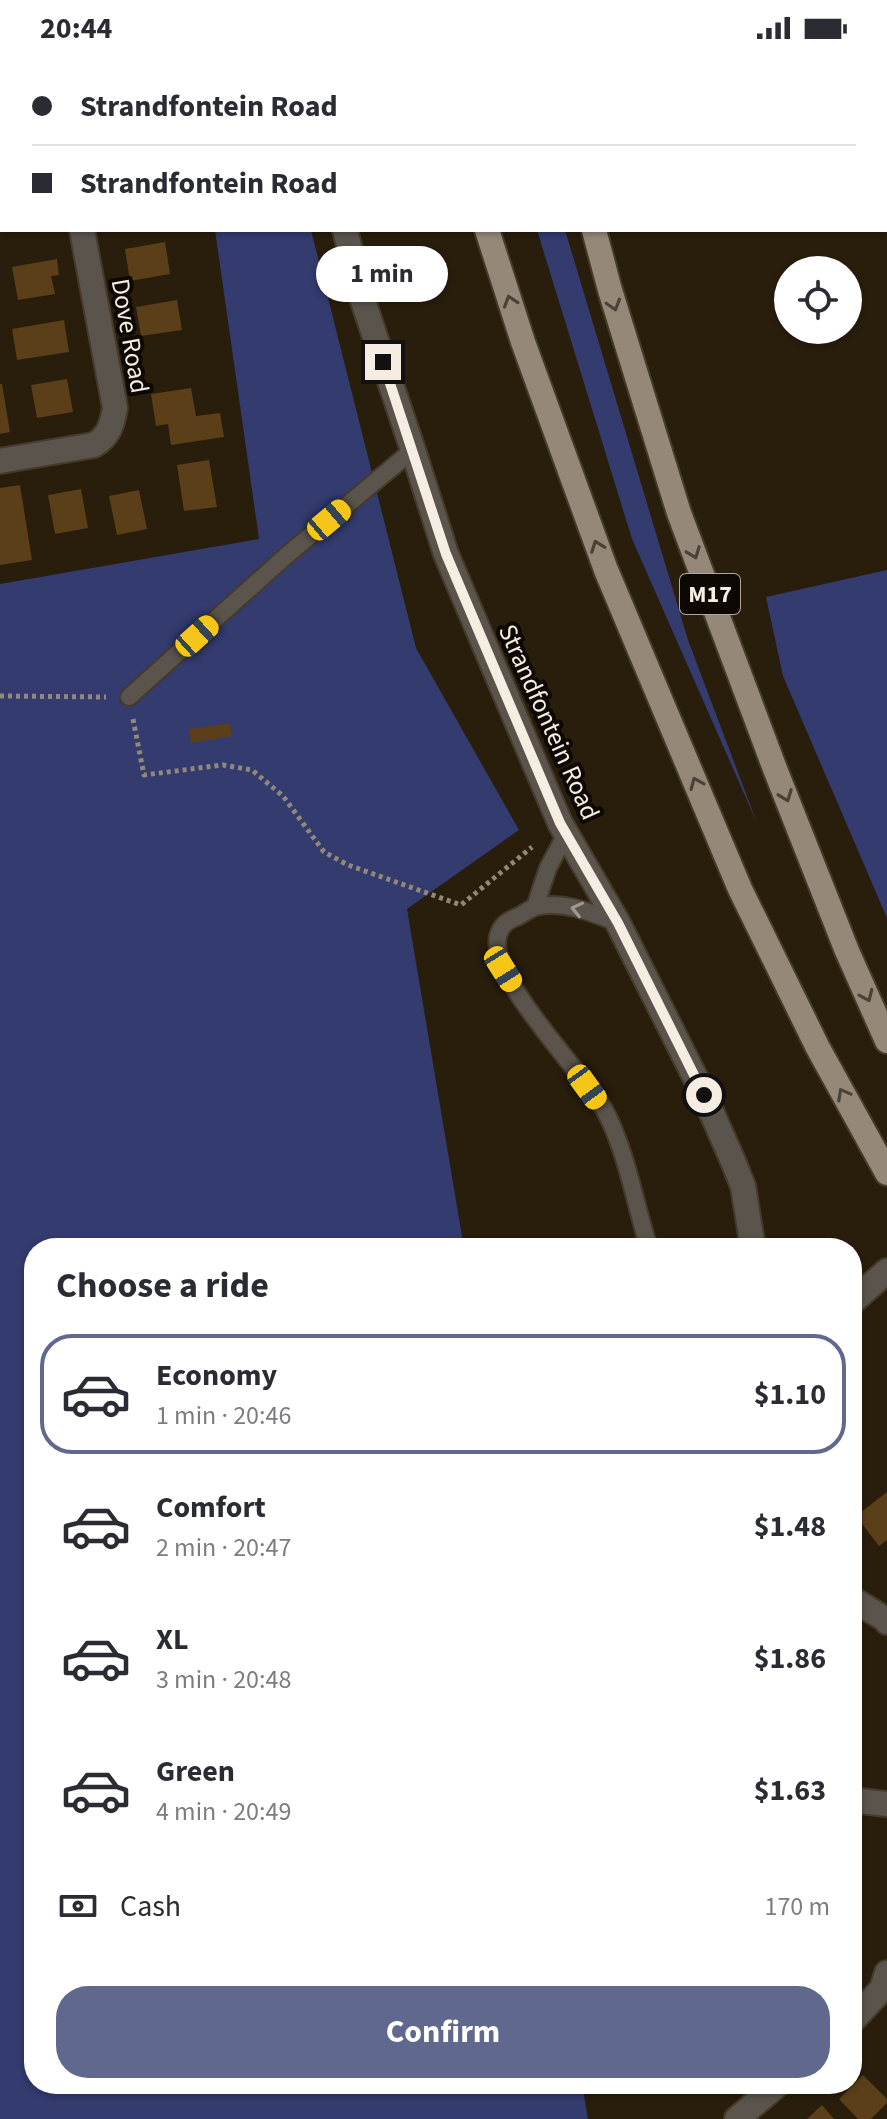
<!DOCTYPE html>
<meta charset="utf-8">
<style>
:root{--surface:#fff;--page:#f2f2f3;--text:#2b2b33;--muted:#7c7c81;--line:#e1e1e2;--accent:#61688e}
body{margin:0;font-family:"Source Sans 3",sans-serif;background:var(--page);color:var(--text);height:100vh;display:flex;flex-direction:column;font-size:30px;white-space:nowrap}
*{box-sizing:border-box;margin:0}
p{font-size:26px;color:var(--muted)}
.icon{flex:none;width:44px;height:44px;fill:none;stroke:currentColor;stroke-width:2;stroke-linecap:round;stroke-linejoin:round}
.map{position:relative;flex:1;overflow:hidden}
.panel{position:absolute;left:24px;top:1182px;width:838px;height:856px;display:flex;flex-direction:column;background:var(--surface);border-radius:32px;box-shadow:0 2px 6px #0004}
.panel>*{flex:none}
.top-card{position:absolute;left:0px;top:0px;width:888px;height:176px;box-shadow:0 2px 6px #0004;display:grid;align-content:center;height:176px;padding:0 32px;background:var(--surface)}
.fabs{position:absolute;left:774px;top:200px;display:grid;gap:16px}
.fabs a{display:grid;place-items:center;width:88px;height:88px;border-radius:50%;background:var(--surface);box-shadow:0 2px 6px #0004;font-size:40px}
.end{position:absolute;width:36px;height:36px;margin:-18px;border:10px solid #f5ede2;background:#111;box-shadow:0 0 0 4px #111}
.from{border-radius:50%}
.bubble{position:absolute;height:56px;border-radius:28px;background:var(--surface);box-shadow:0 2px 6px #0004;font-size:26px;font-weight:700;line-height:56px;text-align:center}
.car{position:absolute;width:24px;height:48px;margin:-24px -12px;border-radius:10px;box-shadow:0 0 6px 2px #0007;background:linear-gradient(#f5c518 24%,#345 0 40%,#f5c518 0 76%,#345 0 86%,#f5c518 0)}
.top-card b{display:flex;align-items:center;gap:28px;height:76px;font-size:30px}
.top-card b+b{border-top:2px solid var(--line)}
.top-card i{width:20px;height:20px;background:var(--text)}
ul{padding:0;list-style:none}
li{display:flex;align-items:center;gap:24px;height:120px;margin:0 16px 12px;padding:0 16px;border:4px solid transparent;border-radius:32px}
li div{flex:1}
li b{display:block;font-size:30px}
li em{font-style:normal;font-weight:700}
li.current{border-color:var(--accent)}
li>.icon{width:72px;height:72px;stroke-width:1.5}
h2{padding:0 32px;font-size:36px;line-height:96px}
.pay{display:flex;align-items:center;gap:20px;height:88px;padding:0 32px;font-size:30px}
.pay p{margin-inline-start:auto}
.primary-button{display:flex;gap:16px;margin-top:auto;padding:16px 32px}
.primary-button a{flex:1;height:92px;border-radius:32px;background:var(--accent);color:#fff;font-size:32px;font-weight:700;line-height:92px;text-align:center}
.status{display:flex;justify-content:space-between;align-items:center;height:56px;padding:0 40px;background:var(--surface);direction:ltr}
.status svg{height:22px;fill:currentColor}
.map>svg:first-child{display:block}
</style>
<div class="status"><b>20:44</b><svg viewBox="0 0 49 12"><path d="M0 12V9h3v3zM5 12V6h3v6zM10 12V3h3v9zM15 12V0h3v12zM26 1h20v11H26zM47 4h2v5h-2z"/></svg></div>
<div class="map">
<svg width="887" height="2063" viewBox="0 0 887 2063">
<rect width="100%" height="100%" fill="#291d0c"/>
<g fill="#333b6f">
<path d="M215,174H311L416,592L519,774L407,853L464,1192H34V2028H582L588,2063H0V528L259,483Z"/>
<path d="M537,174H565L688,584L757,767L632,483Z"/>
<path d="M887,514V862L783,620L766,541Z"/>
</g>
<g fill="#5a3f18">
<path d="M165,186L170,218L130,225L125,193Z"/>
<path d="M57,203L59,219L51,220L55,238L18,244L12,211Z"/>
<path d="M177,244L182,274L141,280L136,251Z"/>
<path d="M64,264L69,296L17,304L12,273Z"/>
<path d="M67,323L73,356L37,362L31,329Z"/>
<path d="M0,328H2L10,376L0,378Z"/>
<path d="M191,332L196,360L220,357L224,381L171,389L168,368L156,370L151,338Z"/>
<path d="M209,404L217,451L184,455L177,409Z"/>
<path d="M20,429L32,504L0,509V432Z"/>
<path d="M81,433L88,472L55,478L48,439Z"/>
<path d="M139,434L147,473L117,479L109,440Z"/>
<path d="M230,667L232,680L191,687L189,673Z"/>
<path d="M887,1436V1484L879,1490L856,1460Z"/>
<rect x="852" y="1588" width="10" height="59"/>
<path d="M852,1809H860L856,1853H852Z"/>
<path d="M863,2019L887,2043V2047L871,2063H858L839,2043Z"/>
<path d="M822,2049L834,2063H807Z"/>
</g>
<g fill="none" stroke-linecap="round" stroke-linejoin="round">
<defs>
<g id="service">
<path d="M129,641L287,499L413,394"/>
<path d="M535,851L548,812L566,778"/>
<path d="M618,867C593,857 563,844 535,851C530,853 524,857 519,860C509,864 501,868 498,880C488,922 582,1015 604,1053C626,1093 635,1148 649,1192"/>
</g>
<g id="minor">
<path d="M311,0V2"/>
<path d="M0,158H2"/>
<path d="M345,174L363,245L413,394L446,498L560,767L618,867L704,1039L733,1105L743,1130L753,1192"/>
<path d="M0,405L94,389C109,380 112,369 115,352L82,174"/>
<path d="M852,1246L887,1215"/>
<path d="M852,1543L885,1563L887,1566"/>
<path d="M852,1744L887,1748"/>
<path d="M852,1965L882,1933L887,1917"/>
<path d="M737,2063L778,2028"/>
</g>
<g id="primary">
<path d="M440,0V2"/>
<path d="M550,0V2"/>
<path d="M487,174L523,286L606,514L740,833L818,992L887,1117"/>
<path d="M594,174L610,234L679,457L775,713L847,895L887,985"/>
</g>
</defs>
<use href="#service" stroke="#463a2a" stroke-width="20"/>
<use href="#minor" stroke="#463a2a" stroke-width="28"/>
<use href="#primary" stroke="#463a2a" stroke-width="28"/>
<g stroke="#92887a" stroke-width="5" stroke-dasharray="4 4" stroke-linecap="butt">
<path d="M0,640L106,641"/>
<path d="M133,663L144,719L223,709L252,714L283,740L324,796L348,809L461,849L532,791"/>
</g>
<use href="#service" stroke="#5a544c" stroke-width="16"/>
<use href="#minor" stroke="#5a544c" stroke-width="24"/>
<use href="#primary" stroke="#958878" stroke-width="24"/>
</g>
<defs><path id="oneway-chevron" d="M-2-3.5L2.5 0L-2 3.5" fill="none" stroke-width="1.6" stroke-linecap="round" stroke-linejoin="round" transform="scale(2)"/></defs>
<g stroke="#4a4238">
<use href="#oneway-chevron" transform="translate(510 245) rotate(-108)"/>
<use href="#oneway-chevron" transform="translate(614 249) rotate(73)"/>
<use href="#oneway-chevron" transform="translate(597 490) rotate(-110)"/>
<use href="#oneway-chevron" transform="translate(694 497) rotate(69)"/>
<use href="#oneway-chevron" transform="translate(696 727) rotate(-113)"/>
<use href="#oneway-chevron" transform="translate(786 740) rotate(69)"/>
<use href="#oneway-chevron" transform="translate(867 940) rotate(66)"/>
<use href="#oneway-chevron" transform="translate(843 1038) rotate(-119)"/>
</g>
<use stroke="#a09990" href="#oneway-chevron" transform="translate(577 853) rotate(-167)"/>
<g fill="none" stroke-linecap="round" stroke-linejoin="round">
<path stroke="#f5ede2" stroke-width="10" d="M383,306L446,498L560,767L618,867L704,1039"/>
</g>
<g text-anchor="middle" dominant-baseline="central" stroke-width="8" stroke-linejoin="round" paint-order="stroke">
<rect fill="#0d0803" stroke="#afa89f" stroke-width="2" x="680" y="518" width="60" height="40" rx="6"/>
<g font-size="24" font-weight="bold" fill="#f5ede2">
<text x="710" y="538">M17</text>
</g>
<g font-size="26" fill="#f5ede2" stroke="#0d0803">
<text transform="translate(130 280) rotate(80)">Dove Road</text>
<text transform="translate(549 666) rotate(66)">Strandfontein Road</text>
</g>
</g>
</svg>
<div class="fabs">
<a><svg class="icon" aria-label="locate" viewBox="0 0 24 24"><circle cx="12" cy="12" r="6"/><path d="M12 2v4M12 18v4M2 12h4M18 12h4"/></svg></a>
</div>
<i class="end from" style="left:704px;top:1039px"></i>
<i class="end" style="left:383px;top:306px"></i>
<div class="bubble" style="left:316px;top:190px;width:132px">1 min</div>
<i class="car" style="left:329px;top:464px;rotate:50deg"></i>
<i class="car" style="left:197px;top:580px;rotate:48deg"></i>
<i class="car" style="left:503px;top:913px;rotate:148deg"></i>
<i class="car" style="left:587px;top:1031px;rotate:144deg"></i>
<div class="top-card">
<b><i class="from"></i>Strandfontein Road</b>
<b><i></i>Strandfontein Road</b>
</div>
<section class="panel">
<h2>Choose a ride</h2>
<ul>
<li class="current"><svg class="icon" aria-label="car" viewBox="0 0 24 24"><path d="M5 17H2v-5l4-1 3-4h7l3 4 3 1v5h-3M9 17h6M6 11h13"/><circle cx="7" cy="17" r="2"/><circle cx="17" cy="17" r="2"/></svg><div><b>Economy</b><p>1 min · 20:46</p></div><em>$1.10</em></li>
<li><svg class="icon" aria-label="car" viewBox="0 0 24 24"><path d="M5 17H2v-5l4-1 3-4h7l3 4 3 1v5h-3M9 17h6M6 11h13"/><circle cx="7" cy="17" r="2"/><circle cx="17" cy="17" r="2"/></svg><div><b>Comfort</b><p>2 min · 20:47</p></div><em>$1.48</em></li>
<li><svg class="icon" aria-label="car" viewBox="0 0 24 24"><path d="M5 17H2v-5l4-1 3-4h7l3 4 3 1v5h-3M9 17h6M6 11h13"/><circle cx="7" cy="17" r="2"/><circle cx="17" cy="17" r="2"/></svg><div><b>XL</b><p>3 min · 20:48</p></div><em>$1.86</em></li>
<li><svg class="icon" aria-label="car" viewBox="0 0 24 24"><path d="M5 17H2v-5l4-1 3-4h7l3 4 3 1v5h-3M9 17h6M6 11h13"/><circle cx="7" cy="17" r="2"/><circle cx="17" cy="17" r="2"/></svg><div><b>Green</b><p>4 min · 20:49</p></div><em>$1.63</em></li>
</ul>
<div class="pay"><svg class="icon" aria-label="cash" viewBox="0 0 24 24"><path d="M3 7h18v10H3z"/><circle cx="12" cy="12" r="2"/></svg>Cash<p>170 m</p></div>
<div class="primary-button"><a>Confirm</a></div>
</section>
</div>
